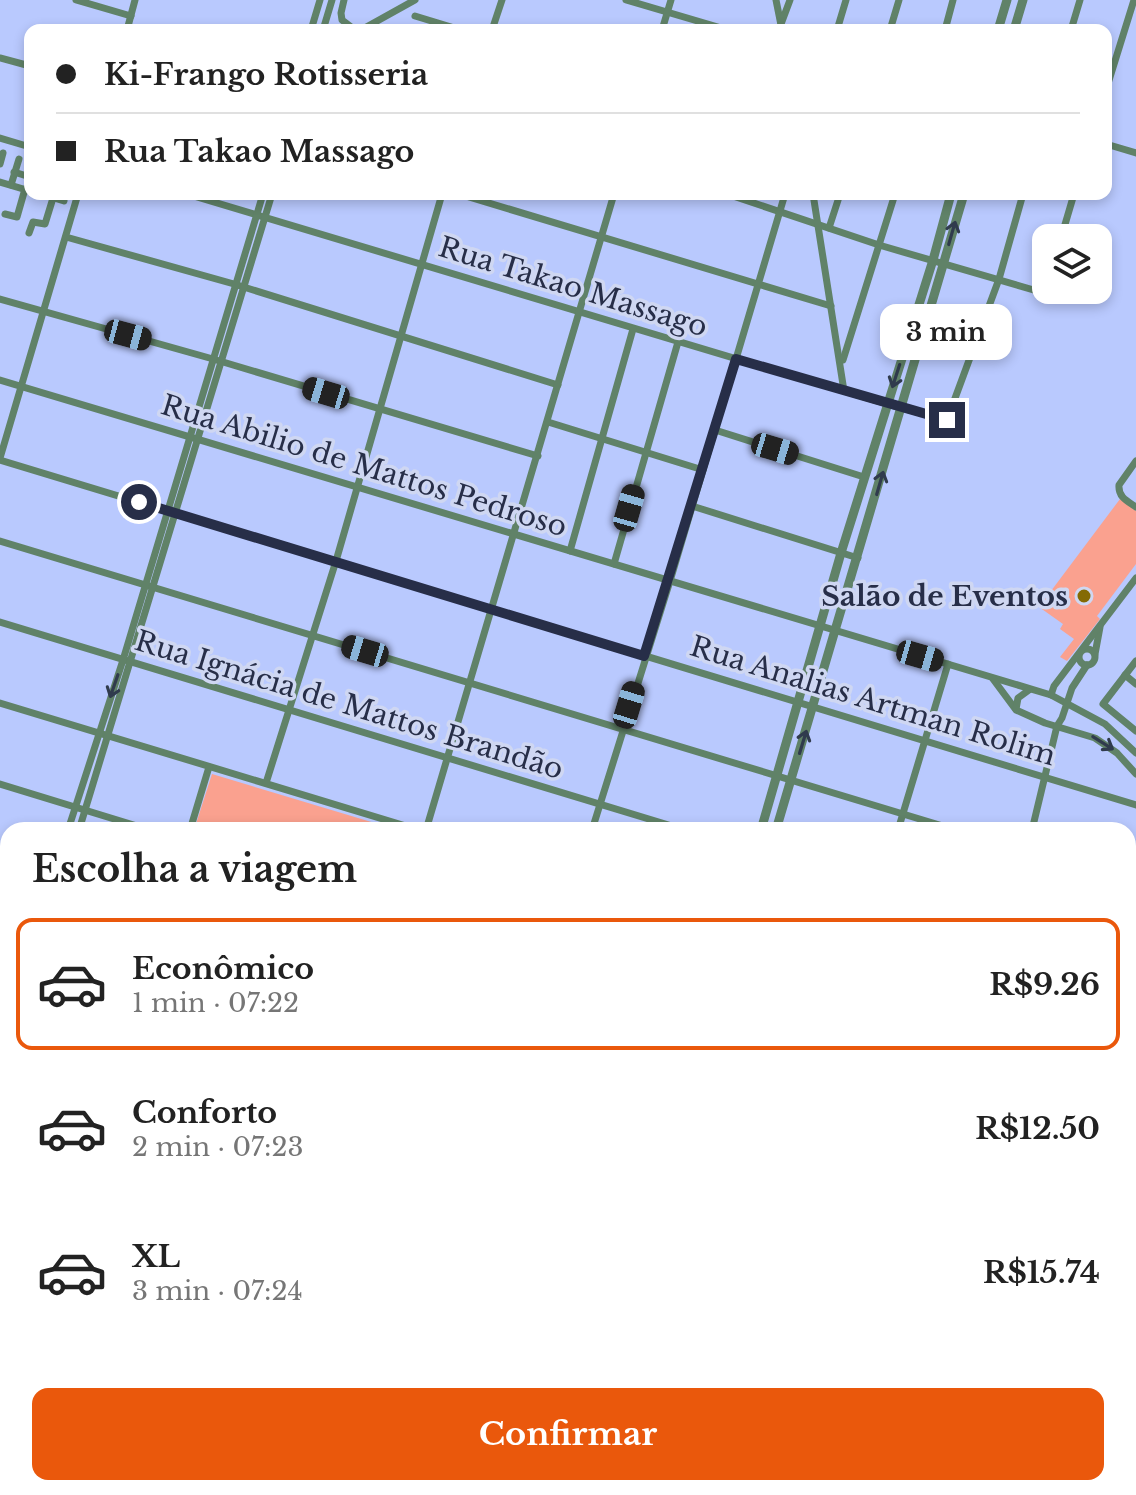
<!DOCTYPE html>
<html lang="pt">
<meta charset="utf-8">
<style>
:root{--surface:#fff;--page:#f6f6f6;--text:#222;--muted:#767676;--line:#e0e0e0;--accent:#ea580c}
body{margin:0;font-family:"Libre Baskerville",serif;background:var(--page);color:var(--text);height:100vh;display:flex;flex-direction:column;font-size:30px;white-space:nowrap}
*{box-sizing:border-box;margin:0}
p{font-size:26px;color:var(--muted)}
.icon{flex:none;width:44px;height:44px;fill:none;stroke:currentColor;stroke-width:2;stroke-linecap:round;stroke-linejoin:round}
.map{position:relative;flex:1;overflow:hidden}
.panel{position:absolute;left:0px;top:822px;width:1136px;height:674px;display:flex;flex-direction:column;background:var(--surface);border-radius:24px 24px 0 0;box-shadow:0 4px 12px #0003}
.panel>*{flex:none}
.banner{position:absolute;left:24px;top:24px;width:1088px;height:176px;border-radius:16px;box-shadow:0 4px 12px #0003;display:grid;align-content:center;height:176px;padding:0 32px;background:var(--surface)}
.tools{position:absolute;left:1032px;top:224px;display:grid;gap:16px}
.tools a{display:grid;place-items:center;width:80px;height:80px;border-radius:16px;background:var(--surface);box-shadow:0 4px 12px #0003;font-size:40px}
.end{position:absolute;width:36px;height:36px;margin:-18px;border:10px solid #272e48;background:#fff;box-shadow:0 0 0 4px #fff}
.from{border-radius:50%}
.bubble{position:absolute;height:56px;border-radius:16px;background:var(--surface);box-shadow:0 4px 12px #0003;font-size:26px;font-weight:700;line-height:56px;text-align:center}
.car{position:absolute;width:24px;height:48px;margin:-24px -12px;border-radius:10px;box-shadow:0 0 6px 2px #0007;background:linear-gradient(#222 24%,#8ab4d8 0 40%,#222 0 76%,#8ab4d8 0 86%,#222 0)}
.banner b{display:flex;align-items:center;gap:28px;height:76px;font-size:30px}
.banner b+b{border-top:2px solid var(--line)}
.banner i{width:20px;height:20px;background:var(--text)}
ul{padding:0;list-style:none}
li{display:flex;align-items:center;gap:24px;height:132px;margin:0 16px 12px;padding:0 16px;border:4px solid transparent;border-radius:16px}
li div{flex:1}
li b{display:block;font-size:30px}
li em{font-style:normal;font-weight:700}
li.on{border-color:var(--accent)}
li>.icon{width:72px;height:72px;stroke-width:1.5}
h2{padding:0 32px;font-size:36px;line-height:96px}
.cta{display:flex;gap:16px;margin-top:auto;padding:16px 32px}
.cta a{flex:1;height:92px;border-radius:16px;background:var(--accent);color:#fff;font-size:32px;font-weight:700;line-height:92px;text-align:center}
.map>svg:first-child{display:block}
</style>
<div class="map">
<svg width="1136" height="1495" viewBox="0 0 1136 1495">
<rect width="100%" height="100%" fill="#b9c9fe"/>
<g fill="#faa18f">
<path d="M1120,499L1136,511V564L1097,616L1100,619L1067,661L1060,657L1074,639L1060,629L1063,624L1039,607Z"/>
<path d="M212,774L398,830H194Z"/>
</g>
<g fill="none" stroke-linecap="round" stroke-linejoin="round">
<g stroke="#608268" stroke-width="7">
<path d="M76,0L131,16"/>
<path d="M344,0L341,13L342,20L355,30"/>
<path d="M626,0L728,30"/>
<path d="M776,0L782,30"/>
<path d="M415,16L461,30"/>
<path d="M781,24L790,0"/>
<path d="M127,30L135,0"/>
<path d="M311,30L320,0"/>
<path d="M323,30L332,0"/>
<path d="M361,30L415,0"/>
<path d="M492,30L502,0"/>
<path d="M662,30L671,0"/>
<path d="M837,30L846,0"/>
<path d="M890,30L899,0"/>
<path d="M945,30L953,0"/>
<path d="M1071,30L1080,0"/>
<path d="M0,58L30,66"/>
<path d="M1106,90L1134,0"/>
<path d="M0,138L30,147"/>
<path d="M1106,144L1136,153"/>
<path d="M0,164L3,153"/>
<path d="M14,172L30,177"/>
<path d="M0,182L30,191"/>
<path d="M11,185L19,159"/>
<path d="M41,194L64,201"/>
<path d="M187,194L887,404L947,420L999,279L1023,194"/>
<path d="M459,194L831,306"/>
<path d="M727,194L879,245L1044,293L1046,285"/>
<path d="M813,194L844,391"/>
<path d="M5,214L17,217L25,189"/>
<path d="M829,228L840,194"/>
<path d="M29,233L33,222L45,224L53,198"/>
<path d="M66,237L234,284L558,385"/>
<path d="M1061,238L1074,194"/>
<path d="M0,299L213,359L538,456"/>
<path d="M843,360L895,194"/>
<path d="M0,380L1051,695L1105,724L1136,753"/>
<path d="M548,422L703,470"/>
<path d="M715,430L864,477"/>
<path d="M0,458L78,194"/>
<path d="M0,460L1136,805"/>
<path d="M1136,461L1119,485C1118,497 1127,501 1136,507"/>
<path d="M692,506L858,558"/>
<path d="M0,541L956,830"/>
<path d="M570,551L633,329"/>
<path d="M614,564L678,342"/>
<path d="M0,622L685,830"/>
<circle cx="1087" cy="657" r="8"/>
<path d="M1095,654L1100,627"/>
<path d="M1136,661L1103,704L1136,731"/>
<path d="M1125,675L1136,684"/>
<path d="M993,679L1016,710L1045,723L1095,738L1117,753L1136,774"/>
<path d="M1051,695L1054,686L1136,578"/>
<path d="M0,703L419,830"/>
<path d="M1016,709L1018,698L1029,690"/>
<path d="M266,783L336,561L442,194"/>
<path d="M0,784L150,830"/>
<path d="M68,830L123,660L263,194"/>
<path d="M79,830L272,194"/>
<path d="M190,830L209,767"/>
<path d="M426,830L614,194"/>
<path d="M592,830L670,581L785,194"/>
<path d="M898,830L948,664"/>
<path d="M1032,830L1057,726L1062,718L1072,688L1087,665"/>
<path d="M0,863L8,865"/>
<path d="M1128,882L1136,884"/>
<path d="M0,944L8,946"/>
<path d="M1128,964L1136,966"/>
<path d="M0,1005L8,1008"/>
<path d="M1128,1046L1136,1020"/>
<path d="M0,1052L8,1027"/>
<path d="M0,1120L8,1067"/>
<path d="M1128,1127L1136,1129"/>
<path d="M0,1170L8,1171"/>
<path d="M1128,1205L1136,1208"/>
<path d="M0,1248L8,1249"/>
<path d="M1128,1287L1136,1290"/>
<path d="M0,1326L8,1327"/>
<path d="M0,1406L8,1407"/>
<path d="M1128,1458L1136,1459"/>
<path d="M0,1479L8,1481"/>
<path d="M56,1488L116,1495"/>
<path d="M742,1488L805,1495"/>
<path d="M193,1495L194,1488"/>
<path d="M332,1495L333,1488"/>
<path d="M468,1495L469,1488"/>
<path d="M605,1495L606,1488"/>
</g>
<g stroke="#608268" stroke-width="9">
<path d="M998,30L1007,0"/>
<path d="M1014,30L1023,0"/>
<path d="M761,830L841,553L933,260L951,194"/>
<path d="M776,830L964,194"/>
<path d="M1128,1368L1136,1370"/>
<path d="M1128,1480L1136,1471"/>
<path d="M1115,1495L1121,1488"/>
</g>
</g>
<defs><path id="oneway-shaft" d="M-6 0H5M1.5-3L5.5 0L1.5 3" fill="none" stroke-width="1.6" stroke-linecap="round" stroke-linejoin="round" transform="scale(2)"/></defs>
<g stroke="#303b4d">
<use href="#oneway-shaft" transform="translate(952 233) rotate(-74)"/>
<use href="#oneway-shaft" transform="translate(896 376) rotate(108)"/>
<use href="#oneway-shaft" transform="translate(880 483) rotate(-74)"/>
<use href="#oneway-shaft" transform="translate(114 686) rotate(109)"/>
<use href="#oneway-shaft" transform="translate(803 742) rotate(-73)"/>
<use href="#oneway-shaft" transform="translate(1103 743) rotate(32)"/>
</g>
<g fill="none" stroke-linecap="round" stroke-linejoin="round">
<path stroke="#272e48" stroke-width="10" d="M139,502L644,656L736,359L947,420"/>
</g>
<circle fill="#846a04" stroke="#cfd7f2" stroke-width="3" cx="1084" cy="596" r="8"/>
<g text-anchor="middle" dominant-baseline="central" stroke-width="7" stroke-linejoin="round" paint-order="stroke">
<g font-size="28" fill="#272e48" stroke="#cfd7f2">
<text transform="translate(573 287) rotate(17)">Rua Takao Massago</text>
<text transform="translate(364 466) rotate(17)">Rua Abilio de Mattos Pedroso</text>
<text transform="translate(873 701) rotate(17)">Rua Analias Artman Rolim</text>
<text transform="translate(349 705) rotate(17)">Rua Ignácia de Mattos Brandão</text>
</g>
<g font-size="28" font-weight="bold" fill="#272e48" stroke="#cfd7f2" text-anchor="end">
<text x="1068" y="596">Salão de Eventos</text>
</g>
</g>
</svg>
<div class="tools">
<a><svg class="icon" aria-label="layers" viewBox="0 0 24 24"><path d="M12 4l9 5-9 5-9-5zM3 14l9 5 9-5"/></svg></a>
</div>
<i class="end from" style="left:139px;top:502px"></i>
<i class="end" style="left:947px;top:420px"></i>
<div class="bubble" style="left:880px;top:304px;width:132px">3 min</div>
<i class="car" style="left:128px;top:335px;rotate:105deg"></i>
<i class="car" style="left:326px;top:393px;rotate:287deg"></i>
<i class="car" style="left:775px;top:449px;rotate:107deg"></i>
<i class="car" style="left:629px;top:508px;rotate:16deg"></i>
<i class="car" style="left:365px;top:651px;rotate:287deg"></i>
<i class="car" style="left:920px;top:656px;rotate:106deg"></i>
<i class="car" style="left:629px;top:705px;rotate:17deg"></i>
<div class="banner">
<b><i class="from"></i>Ki-Frango Rotisseria</b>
<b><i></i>Rua Takao Massago</b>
</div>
<section class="panel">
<h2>Escolha a viagem</h2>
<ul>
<li class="on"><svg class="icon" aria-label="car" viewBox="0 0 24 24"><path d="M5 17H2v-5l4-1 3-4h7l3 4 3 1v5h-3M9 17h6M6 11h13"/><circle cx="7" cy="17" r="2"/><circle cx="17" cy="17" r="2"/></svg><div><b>Econômico</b><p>1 min · 07:22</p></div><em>R$9.26</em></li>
<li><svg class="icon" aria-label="car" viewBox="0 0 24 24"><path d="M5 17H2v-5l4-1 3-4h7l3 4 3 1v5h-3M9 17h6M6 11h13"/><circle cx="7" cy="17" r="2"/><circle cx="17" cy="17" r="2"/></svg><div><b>Conforto</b><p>2 min · 07:23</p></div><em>R$12.50</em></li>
<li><svg class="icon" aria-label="car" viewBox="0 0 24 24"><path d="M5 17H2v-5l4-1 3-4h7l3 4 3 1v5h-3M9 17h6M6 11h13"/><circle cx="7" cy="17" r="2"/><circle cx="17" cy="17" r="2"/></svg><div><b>XL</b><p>3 min · 07:24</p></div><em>R$15.74</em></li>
</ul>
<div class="cta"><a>Confirmar</a></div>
</section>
</div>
